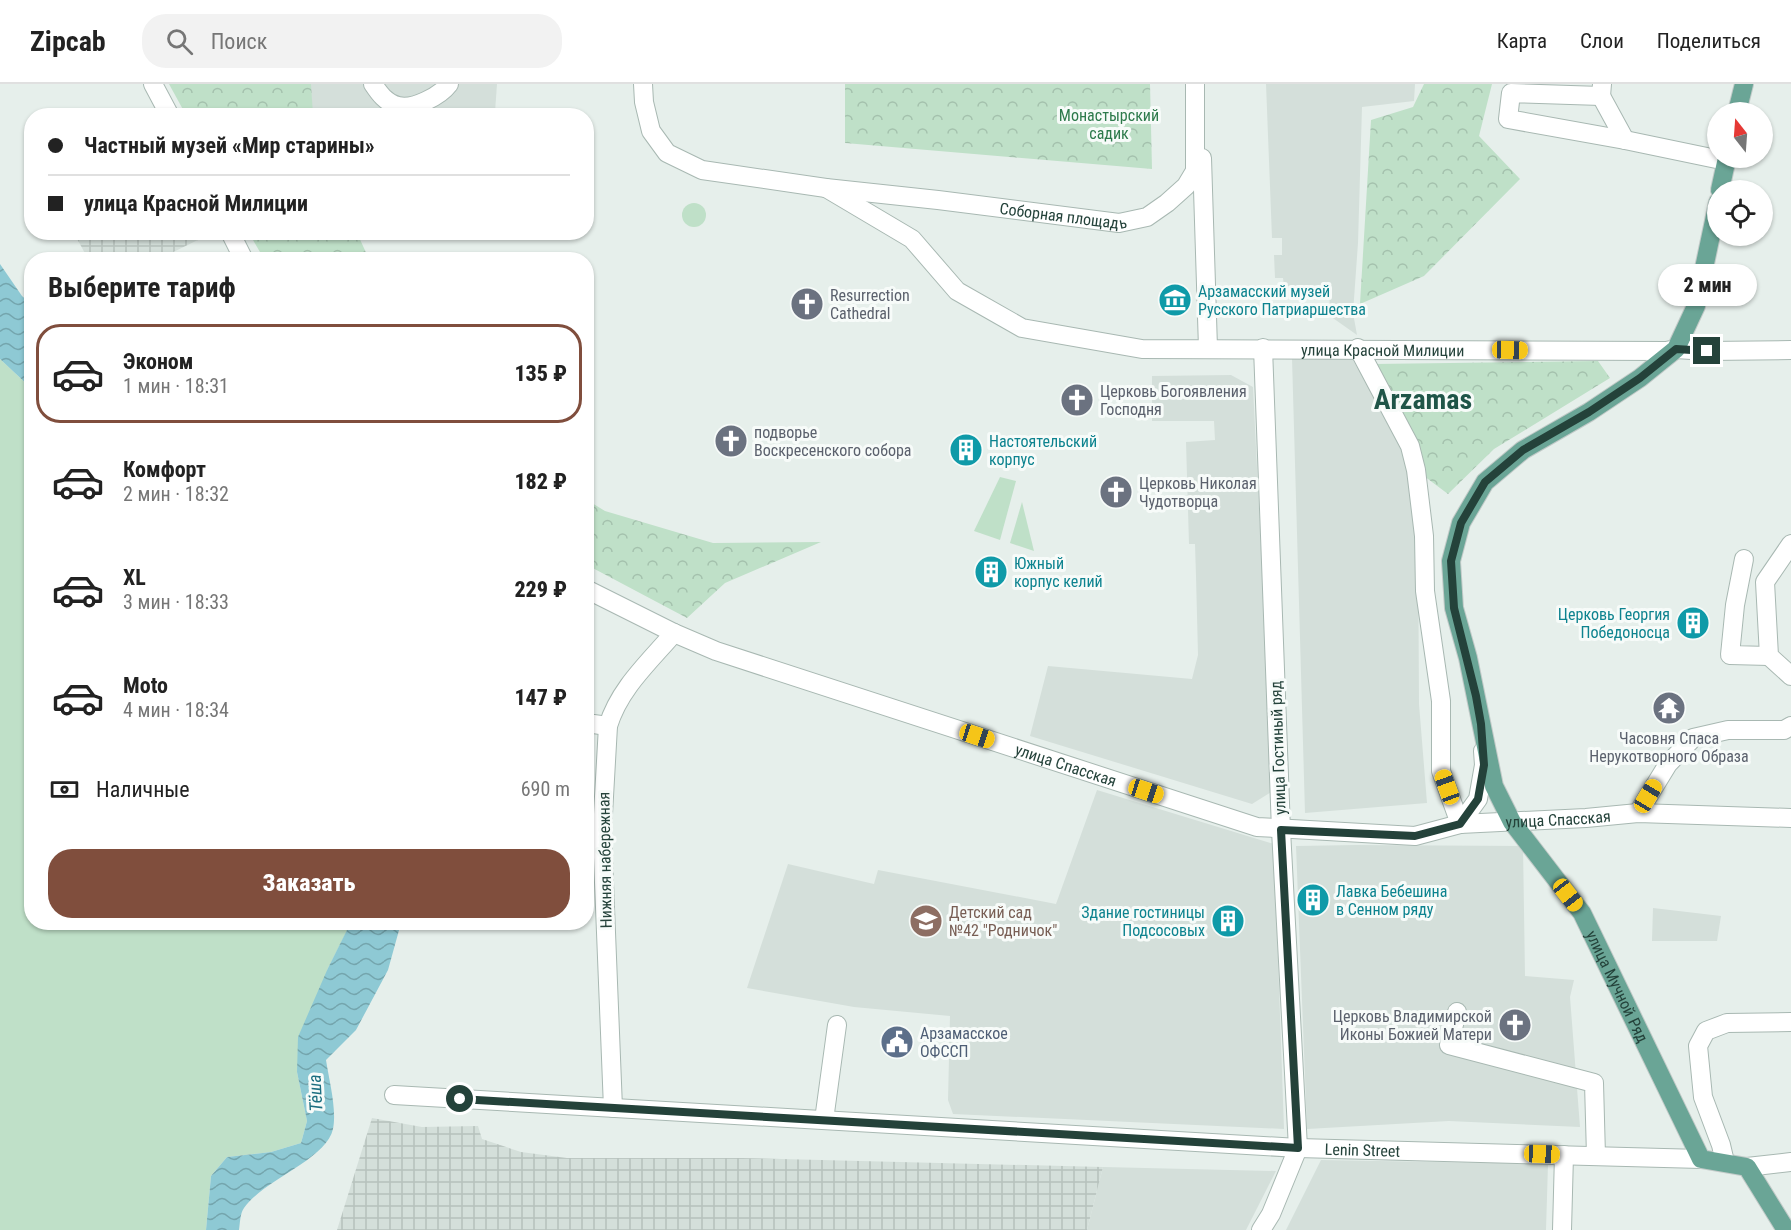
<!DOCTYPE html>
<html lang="ru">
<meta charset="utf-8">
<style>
:root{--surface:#fff;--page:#f2f2f2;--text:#222;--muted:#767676;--line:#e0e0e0;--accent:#804e3d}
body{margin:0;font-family:"Roboto Condensed",sans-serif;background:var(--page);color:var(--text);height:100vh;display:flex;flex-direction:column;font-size:22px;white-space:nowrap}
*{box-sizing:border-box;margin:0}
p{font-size:20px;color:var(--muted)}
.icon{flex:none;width:33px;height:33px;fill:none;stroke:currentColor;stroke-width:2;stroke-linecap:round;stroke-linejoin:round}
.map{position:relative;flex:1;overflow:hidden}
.panel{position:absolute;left:24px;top:168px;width:570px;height:678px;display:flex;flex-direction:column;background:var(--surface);border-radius:24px;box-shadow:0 2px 4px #0004}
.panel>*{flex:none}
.top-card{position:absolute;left:24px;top:24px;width:570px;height:132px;border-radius:24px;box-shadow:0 2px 4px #0004;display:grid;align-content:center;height:132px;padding:0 24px;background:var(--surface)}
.needle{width:39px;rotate:343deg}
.fabs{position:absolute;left:1707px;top:18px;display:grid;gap:12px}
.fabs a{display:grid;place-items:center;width:66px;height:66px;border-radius:50%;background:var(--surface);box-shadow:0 2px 4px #0004;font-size:30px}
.end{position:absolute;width:27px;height:27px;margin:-14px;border:8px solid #24423a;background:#fff;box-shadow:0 0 0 3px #fff}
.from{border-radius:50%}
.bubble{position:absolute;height:42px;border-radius:21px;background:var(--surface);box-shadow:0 2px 4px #0004;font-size:20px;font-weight:800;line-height:42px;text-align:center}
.car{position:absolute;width:18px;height:36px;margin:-18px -9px;border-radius:8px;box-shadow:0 0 4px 2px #0007;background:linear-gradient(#f5c518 24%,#345 0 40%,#f5c518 0 76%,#345 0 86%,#f5c518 0)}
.top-card b{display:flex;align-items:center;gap:21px;height:57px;font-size:22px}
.top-card b+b{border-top:2px solid var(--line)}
.top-card i{width:15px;height:15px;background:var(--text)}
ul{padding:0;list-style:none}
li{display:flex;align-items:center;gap:18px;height:99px;margin:0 12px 9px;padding:0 12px;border:3px solid transparent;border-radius:24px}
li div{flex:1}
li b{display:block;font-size:22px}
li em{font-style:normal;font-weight:800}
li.current{border-color:var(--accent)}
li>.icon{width:54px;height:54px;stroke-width:1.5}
h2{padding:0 24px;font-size:27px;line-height:72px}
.pay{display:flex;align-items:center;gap:15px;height:66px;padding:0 24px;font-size:22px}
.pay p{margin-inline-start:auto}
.action{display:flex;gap:12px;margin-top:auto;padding:12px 24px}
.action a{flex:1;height:69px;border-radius:24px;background:var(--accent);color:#fff;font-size:24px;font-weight:800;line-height:69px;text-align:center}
header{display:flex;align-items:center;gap:36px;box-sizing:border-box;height:84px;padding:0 30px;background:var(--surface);border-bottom:2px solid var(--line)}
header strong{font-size:28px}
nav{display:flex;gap:33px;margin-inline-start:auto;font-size:21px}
.search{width:420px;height:54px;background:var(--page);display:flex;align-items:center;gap:15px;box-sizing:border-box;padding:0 21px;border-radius:24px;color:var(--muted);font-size:22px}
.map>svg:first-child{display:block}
</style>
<header>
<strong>Zipcab</strong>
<div class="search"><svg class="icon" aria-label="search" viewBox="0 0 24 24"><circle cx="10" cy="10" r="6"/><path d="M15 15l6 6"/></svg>Поиск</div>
<nav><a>Карта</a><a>Слои</a><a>Поделиться</a></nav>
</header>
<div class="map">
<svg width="1791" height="1146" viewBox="0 0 1791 1146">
<defs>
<pattern id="industrial-grid" width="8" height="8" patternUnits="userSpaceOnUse" patternTransform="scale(1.5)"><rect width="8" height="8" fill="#d4dfda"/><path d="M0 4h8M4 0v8" fill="none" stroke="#b6c1bc"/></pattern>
<pattern id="forest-crowns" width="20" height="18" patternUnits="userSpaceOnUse" patternTransform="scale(1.5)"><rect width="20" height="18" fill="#bfe0c8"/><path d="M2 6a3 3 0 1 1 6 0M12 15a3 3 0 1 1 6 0" fill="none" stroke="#a4c1ad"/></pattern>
<pattern id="water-waves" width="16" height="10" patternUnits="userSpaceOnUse" patternTransform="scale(1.5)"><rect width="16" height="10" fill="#8ec9d4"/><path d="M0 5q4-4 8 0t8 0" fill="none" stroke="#74a5ad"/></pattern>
</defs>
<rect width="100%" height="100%" fill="#e6efeb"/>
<g fill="#d4dfda">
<path d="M285,0H497L495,28L494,32L298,31Z"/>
<path d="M1266,0H1415L1414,17L1362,23L1358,159L1353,229L1357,251L1330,232L1329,201L1284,202L1283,194H1275L1274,171H1282V154H1272Z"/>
<path d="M1351,273L1407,367L1418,448L1419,620L1427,719L1305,729L1292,274Z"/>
<path d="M1231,291L1253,303L1273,707L1252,720L1030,652L1048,582L1192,595L1198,571L1196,492L1195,460H1189L1186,358L1215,356L1214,337H1152V292Z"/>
<path d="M1097,706L1274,760L1284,1045L953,1030L948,1016L950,932L854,923L747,904L788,780L874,800L878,786L1056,820Z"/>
<path d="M1356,761L1523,762L1525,892L1574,896L1570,913L1580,1043L1449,1037L1307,1045L1296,762Z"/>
<path d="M1653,824L1721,832L1717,857H1652Z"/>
<path d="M1321,1076L1548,1080L1546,1146H1286Z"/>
<path d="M1103,1083L1276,1087L1246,1146H1087Z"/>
</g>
<g fill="url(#industrial-grid)">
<path d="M200,149L202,154L157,176L88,175L74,149Z"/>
<path d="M372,1034L422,1043L478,1042L482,1055L521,1068L567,1074H742L1103,1083L1087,1146H337Z"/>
</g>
<g fill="#bfe0c8">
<circle cx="694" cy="131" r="12"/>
<path d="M0,275L31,304L32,838L351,839L328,884L297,988L307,1037L301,1059L271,1068L227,1073L211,1092L206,1146H0Z"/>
<path d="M1000,393L1016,397L1000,456L974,447Z"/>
<path d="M1022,418L1034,467L1010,459Z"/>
</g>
<g fill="url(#forest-crowns)">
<path d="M169,0H311L313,31H186Z"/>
<path d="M845,0H1150L1152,85L845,59Z"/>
<path d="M1424,0H1492L1479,52L1520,95L1424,192L1360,220L1371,36L1413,23Z"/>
<path d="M249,149H357L369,175H264Z"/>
<path d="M1598,277L1610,294L1494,365L1448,410L1416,386L1373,280Z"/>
<path d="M587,416L605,427L713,459L821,458L725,499L687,534L587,481Z"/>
</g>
<g fill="url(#water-waves)">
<path d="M0,180L22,212L31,220V304L0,275Z"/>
<path d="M351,838L401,839L388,886L356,946L326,976C329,996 337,1025 333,1045C326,1076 263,1096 244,1124C240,1129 240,1140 239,1146H206L211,1092L227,1073L271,1068L301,1059L307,1037L297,988L298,953L328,884Z"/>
</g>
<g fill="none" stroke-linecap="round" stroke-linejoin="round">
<defs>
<g id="minor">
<path d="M153,0L170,32"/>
<path d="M373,0C379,9 386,19 398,22C413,26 440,12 449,0"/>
<path id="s1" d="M643,0L644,18L651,47L667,69L702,86L826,104L938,116L1119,139L1147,133L1167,119L1186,102L1195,87V0"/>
<path d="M1602,0L1601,12L1511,9L1508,35L1625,56L1726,77"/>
<path d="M1601,12L1625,56"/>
<path d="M1202,74L1208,264"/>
<path id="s2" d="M826,104L912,155L957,207L1022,244L1142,265L1666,267L1676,265L1707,267L1791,266"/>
<path d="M230,148L244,176"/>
<path d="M1358,264L1410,362L1416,386L1424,452L1425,507L1441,617V687L1460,740"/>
<path d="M1791,460L1765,498L1769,572L1791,592"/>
<path d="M1744,475L1735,521L1730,571L1769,572"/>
<path id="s3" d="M586,505L674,549L716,567L1257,743L1415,752L1460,740L1586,734L1638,729L1791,734"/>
<path d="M586,639L608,642"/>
<path d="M1638,729L1668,680L1693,654L1728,646H1784L1791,642"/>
<path d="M1460,740L1478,715L1484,681L1483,667"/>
<path d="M1457,928L1449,961L1594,999L1596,1072"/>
<path id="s4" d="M394,1011L1298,1064L1701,1075"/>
<path d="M613,1024L602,748L608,642C619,605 649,578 674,549"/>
<path d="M824,1036L837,941"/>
<path d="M1725,1078L1721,1061L1703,1013L1698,962L1706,947L1727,939L1791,938"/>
<path d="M1747,1083L1791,1078"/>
<path d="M1261,1146L1271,1130L1298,1064L1281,746L1263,264"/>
<path d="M1562,1146L1564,1071"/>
</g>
<g id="major">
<path d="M1737,28L1744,0"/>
<path d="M1720,106L1727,74"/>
<path id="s5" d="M1718,118L1696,222L1676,265L1640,294L1589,328L1523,366L1485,398L1461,439L1451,477L1454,524L1468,574L1494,702L1512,738L1582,829L1701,1075L1747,1083L1786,1146"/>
</g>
</defs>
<use href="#minor" stroke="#a8b8b2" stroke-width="20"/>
<use href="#major" stroke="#c2cac8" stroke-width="20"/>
<use href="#minor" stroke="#fff" stroke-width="18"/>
<use href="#major" stroke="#6aa596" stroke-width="18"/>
</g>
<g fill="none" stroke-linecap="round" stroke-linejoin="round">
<path stroke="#24423a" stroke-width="8" d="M460,1015L1298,1064L1281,746L1415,752L1460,740L1478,715L1484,681L1481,640L1476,612L1454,524L1451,477L1461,439L1485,398L1523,366L1589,328L1640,294L1676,265L1707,267"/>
</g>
<defs>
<symbol id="museum-disc" viewBox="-11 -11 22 22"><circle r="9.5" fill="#0f9aa8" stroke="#f7fbf9"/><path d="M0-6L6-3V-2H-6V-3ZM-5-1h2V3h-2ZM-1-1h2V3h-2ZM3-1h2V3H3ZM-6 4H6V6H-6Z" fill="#fff"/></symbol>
<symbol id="church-disc" viewBox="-11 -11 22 22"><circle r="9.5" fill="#6b7280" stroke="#f7fbf9"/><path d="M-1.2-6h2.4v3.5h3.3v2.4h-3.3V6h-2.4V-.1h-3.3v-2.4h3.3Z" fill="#fff"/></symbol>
<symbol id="building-disc" viewBox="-11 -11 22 22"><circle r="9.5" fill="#0f9aa8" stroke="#f7fbf9"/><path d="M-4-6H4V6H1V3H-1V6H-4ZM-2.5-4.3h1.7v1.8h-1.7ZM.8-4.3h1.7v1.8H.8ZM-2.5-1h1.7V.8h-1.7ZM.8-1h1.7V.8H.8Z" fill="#fff"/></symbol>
<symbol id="temple-disc" viewBox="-11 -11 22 22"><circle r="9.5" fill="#6b7280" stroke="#f7fbf9"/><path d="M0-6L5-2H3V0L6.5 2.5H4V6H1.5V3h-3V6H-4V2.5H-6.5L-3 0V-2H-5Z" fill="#fff"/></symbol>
<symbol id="school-disc" viewBox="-11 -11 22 22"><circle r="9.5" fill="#8d6e63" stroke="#f7fbf9"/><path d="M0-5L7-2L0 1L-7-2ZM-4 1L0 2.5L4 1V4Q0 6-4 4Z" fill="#fff"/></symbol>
<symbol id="civic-disc" viewBox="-11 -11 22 22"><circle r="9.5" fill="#5c6f8a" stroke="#f7fbf9"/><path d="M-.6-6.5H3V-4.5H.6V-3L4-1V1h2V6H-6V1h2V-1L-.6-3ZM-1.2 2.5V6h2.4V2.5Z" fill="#fff"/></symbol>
</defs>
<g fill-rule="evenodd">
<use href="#museum-disc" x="1156" y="197" width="38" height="38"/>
<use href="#church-disc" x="788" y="201" width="38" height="38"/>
<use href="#church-disc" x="1058" y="297" width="38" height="38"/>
<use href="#church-disc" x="712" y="338" width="38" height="38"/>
<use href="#building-disc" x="947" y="347" width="38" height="38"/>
<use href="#church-disc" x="1097" y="389" width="38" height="38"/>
<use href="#building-disc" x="972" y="469" width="38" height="38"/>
<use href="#building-disc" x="1674" y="520" width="38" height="38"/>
<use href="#temple-disc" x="1650" y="605" width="38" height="38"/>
<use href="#building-disc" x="1294" y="797" width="38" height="38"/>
<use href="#school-disc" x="907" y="818" width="38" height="38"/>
<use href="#building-disc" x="1209" y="818" width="38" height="38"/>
<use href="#church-disc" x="1496" y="922" width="38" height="38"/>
<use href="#civic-disc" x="878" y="939" width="38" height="38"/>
</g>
<g text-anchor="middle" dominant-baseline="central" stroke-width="6" stroke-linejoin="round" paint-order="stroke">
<g font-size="16" fill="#2d7a4b" stroke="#f7fbf9">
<text x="1109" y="31">Монастырский<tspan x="1109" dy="18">садик</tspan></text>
</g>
<g font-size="16" fill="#24423a" stroke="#f7fbf9">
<text stroke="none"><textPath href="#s1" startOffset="478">Соборная площадь</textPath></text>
<text stroke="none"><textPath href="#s2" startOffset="606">улица Красной Милиции</textPath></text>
<text transform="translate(1278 664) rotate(-92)">улица Гостиный ряд</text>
<text stroke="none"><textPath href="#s3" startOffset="512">улица Спасская</textPath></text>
<text stroke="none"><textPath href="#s3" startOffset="1016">улица Спасская</textPath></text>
<text transform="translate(605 776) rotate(-91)">Нижняя набережная</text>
<text stroke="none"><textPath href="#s5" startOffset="940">улица Мучной Ряд</textPath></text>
<text stroke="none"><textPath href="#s4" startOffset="970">Lenin Street</textPath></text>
</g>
<g font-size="16" fill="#0d838f" stroke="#f7fbf9" text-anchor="start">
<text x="1198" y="207">Арзамасский музей<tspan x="1198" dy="18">Русского Патриаршества</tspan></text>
<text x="989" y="357">Настоятельский<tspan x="989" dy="18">корпус</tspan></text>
<text x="1014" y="479">Южный<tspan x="1014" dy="18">корпус келий</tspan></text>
<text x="1670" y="530" text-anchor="end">Церковь Георгия<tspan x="1670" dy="18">Победоносца</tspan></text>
<text x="1336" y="807">Лавка Бебешина<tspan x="1336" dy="18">в Сенном ряду</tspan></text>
<text x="1205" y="828" text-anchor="end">Здание гостиницы<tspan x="1205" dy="18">Подсосовых</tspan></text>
</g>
<g font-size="16" fill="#5b616d" stroke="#f7fbf9" text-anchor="start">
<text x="830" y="211">Resurrection<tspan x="830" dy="18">Cathedral</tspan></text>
<text x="1100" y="307">Церковь Богоявления<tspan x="1100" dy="18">Господня</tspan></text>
<text x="754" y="348">подворье<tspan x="754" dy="18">Воскресенского собора</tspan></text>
<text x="1139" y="399">Церковь Николая<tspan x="1139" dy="18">Чудотворца</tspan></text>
<text x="1669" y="654" text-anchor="middle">Часовня Спаса<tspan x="1669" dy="18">Нерукотворного Образа</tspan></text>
<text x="1492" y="932" text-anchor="end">Церковь Владимирской<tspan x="1492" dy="18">Иконы Божией Матери</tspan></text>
</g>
<g font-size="16" fill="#785e54" stroke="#f7fbf9" text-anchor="start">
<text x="949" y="828">Детский сад<tspan x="949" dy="18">№42 "Родничок"</tspan></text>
</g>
<g font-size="16" fill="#4e5e75" stroke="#f7fbf9" text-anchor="start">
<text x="920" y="949">Арзамасское<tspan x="920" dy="18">ОФССП</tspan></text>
</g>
<g font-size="18" font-style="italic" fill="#1c6f80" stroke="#f7fbf9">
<text transform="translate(315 1009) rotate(-93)">Тёша</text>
</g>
<g font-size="28" font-weight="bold" fill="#1f5548" stroke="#f7fbf9">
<text x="1423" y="315">Arzamas</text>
</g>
</g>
</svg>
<div class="fabs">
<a><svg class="needle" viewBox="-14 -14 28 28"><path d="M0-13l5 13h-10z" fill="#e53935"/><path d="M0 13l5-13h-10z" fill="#767676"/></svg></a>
<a><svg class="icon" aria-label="locate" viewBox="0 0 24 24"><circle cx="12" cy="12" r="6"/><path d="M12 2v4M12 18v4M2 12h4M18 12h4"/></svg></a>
</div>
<i class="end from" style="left:460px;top:1015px"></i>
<i class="end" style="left:1707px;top:267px"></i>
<div class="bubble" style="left:1658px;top:180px;width:99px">2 мин</div>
<i class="car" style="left:1510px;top:266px;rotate:91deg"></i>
<i class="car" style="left:977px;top:652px;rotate:108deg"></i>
<i class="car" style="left:1447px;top:703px;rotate:340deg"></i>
<i class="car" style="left:1146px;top:707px;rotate:108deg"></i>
<i class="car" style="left:1648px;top:712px;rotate:31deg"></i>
<i class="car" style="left:1568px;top:811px;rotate:142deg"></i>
<i class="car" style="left:1542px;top:1070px;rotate:92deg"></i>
<div class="top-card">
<b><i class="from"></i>Частный музей «Мир старины»</b>
<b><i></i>улица Красной Милиции</b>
</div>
<section class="panel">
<h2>Выберите тариф</h2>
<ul>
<li class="current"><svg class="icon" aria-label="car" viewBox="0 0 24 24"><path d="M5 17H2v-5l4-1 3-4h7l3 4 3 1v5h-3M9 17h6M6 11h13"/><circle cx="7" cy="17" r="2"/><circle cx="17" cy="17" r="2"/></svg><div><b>Эконом</b><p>1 мин · 18:31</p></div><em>135 ₽</em></li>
<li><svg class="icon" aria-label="car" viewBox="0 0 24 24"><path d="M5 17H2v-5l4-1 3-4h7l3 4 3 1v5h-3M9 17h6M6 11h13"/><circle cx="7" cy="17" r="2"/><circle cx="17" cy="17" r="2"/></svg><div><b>Комфорт</b><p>2 мин · 18:32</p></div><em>182 ₽</em></li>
<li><svg class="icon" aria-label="car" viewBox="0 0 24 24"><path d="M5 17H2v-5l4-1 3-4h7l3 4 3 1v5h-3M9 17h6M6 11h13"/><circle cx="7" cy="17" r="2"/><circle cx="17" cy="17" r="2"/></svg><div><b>XL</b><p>3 мин · 18:33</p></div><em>229 ₽</em></li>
<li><svg class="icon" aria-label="car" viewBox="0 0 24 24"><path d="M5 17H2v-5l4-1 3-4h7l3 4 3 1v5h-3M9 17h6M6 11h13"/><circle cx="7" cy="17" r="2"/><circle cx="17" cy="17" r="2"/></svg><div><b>Moto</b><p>4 мин · 18:34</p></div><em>147 ₽</em></li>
</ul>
<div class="pay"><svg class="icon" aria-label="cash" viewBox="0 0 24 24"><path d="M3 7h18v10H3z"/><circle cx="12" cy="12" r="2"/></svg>Наличные<p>690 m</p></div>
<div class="action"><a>Заказать</a></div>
</section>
</div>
